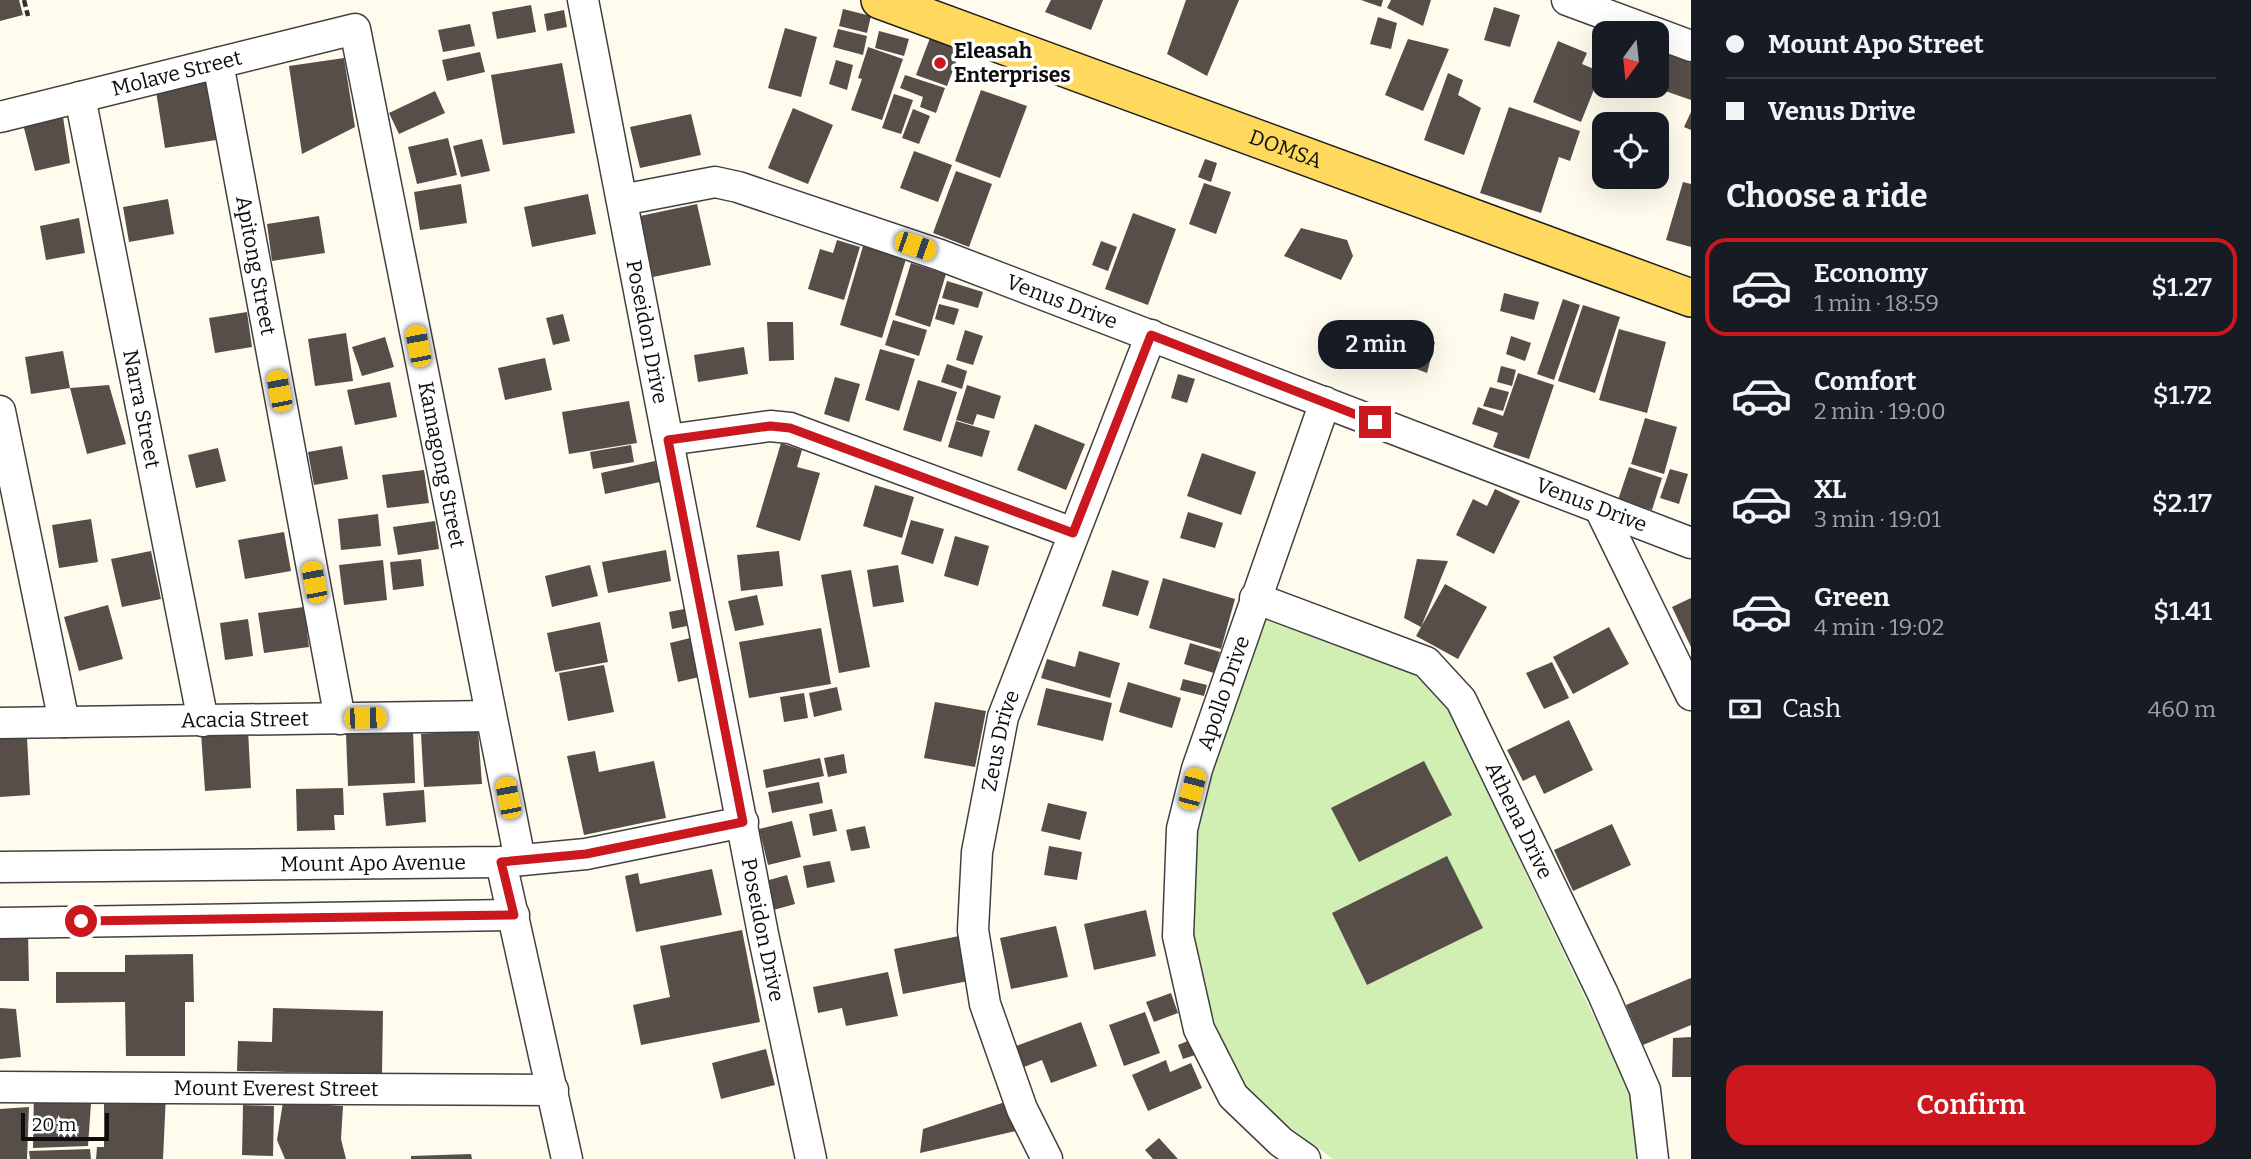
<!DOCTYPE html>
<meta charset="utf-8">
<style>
:root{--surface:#171b24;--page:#242831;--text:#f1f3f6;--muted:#9ea1a6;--line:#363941;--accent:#cb181f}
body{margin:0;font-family:Bitter,serif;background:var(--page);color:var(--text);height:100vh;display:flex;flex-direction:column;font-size:26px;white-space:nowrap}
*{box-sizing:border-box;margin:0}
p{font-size:23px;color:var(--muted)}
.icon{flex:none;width:38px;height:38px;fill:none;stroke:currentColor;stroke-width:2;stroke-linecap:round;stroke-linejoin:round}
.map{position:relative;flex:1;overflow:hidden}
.drawer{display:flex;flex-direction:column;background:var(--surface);width:560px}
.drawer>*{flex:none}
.top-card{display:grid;align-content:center;height:154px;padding:0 35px;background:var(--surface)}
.needle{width:46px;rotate:195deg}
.buttons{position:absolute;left:1592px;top:21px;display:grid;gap:14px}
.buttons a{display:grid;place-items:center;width:77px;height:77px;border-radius:14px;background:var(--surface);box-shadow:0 7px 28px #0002;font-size:35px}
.scale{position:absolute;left:21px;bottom:18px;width:88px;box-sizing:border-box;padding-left:7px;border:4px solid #0d0d0d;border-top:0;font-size:19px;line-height:24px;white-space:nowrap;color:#0d0d0d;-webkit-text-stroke:5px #fff;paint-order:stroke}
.end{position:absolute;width:32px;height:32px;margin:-16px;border:9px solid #cb181f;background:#fff;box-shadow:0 0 0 4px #fff}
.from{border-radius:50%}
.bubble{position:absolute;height:49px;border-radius:21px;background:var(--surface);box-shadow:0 7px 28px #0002;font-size:23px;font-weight:600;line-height:49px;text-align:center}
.car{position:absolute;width:21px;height:42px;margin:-21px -10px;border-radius:9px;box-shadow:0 0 5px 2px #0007;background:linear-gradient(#f5c518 24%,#345 0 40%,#f5c518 0 76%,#345 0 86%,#f5c518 0)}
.top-card b{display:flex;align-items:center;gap:24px;height:66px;font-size:26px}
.top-card b+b{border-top:2px solid var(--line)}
.top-card i{width:18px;height:18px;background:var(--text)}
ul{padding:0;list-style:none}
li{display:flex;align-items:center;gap:21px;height:98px;margin:0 14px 10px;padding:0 21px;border:4px solid transparent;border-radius:21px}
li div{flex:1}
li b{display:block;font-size:26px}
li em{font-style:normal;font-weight:600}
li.on{border-color:var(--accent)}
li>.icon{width:63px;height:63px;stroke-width:1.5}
h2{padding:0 35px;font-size:32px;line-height:84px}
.pay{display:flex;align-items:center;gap:18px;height:77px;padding:0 35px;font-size:26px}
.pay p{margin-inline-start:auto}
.cta{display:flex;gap:14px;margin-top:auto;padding:14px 35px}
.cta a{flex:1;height:80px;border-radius:21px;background:var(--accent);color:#fff;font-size:28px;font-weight:600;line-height:80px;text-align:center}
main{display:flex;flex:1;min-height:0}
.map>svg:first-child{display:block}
</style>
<main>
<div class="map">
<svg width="1691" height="1159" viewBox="0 0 1691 1159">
<rect width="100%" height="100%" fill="#fffcee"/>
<path fill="#d1eeb3" d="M1264,619L1415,675L1448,709L1630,1093L1637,1159H1333L1295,1131L1245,1088L1215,1024L1191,936L1195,843L1209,781Z"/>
<g fill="#574e49">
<path d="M0,0H19L23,15L0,21Z"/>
<path d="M1051,0H1103L1091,30L1045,12Z"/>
<path d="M1186,0H1239L1207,76L1167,54Z"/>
<path d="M1361,0H1383L1381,7Z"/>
<path d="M1391,0H1431L1423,26L1387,8Z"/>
<path d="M531,5L536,32L497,39L492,12Z"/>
<path d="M1494,7L1520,15L1510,47L1484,40Z"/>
<path d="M843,9L871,16L867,33L839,26Z"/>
<path d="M564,10L567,27L547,31L544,14Z"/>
<path d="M1378,17L1397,23L1391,49L1370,44Z"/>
<path d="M470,24L475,46L443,52L438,30Z"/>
<path d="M785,28L817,37L801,97L768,88Z"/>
<path d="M838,29L867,36L863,55L833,47Z"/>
<path d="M879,31L909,39L904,56L875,48Z"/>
<path d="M930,38L961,49L947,86L916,75Z"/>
<path d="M1408,39L1449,49L1423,111L1385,95Z"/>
<path d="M1558,41L1587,53L1582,64L1601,72L1581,122L1533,102Z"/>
<path d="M868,47L903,59L882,120L851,110L862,79L858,78Z"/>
<path d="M1668,51L1691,59V100L1651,86H1657Z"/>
<path d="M480,52L485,72L447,81L442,60Z"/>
<path d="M344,58L355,127L302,154L289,66Z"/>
<path d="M836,60L853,65L847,90L829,84Z"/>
<path d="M562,63L575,133L503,145L491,75Z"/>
<path d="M208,72L216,140L165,148L155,85Z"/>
<path d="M1448,73L1463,80L1458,95L1481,108L1464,155L1424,140Z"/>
<path d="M905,75L945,88L936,113L920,107L923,97L900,88Z"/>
<path d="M981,90L1027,106L1000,178L955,161Z"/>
<path d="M435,91L445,113L399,134L389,113Z"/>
<path d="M894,94L913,100L901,134L882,128Z"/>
<path d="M1509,107L1580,131L1570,161L1559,157L1541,213L1480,193Z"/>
<path d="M793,108L833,125L808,184L768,168Z"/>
<path d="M913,109L930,116L919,144L902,138Z"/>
<path d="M1691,112V130L1684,127Z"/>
<path d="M691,114L701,155L640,168L630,127Z"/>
<path d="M63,117L70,163L35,171L23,124Z"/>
<path d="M448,138L457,175L417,184L408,147Z"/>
<path d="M482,139L490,171L461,177L453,146Z"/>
<path d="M914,151L952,165L938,202L900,188Z"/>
<path d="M1205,159L1217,163L1211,182L1198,177Z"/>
<path d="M956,171L992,184L969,247L933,233Z"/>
<path d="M1683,182L1691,184V247L1666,240Z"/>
<path d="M1204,183L1231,192L1216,234L1189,224Z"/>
<path d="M461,184L467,223L420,230L414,192Z"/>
<path d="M588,194L596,234L532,247L524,207Z"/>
<path d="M168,199L174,234L129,242L123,207Z"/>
<path d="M697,204L711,265L653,277L640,216Z"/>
<path d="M1133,213L1176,229L1148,305L1105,289Z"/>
<path d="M319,216L325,253L272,261L267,224Z"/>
<path d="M79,218L85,253L46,260L40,226Z"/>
<path d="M1301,228L1347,240L1353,256L1341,280L1284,256Z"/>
<path d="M837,240L860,247L844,300L808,289L820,249L833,253Z"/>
<path d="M1101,241L1117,247L1108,271L1092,265Z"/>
<path d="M863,246L906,259L882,338L840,325Z"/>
<path d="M911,263L946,274L930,327L895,315Z"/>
<path d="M947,281L983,292L978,308L942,298Z"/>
<path d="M1504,293L1539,302L1534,320L1500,311Z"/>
<path d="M1563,299L1580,305L1554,380L1537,374Z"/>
<path d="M939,304L959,309L954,325L935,319Z"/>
<path d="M1583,305L1620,317L1595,393L1558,381Z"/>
<path d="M247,312L252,347L215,353L209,318Z"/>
<path d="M563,314L570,341L553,345L546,318Z"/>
<path d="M893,320L927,330L919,356L885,345Z"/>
<path d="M767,322H793L794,360L769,361Z"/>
<path d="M1392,328L1435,342L1427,373L1384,357Z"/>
<path d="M1619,329L1666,342L1647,413L1599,400Z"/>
<path d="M965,330L983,336L973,365L956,360Z"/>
<path d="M346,333L353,381L315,386L308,339Z"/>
<path d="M1511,336L1531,343L1525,361L1506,354Z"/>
<path d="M385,337L394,367L362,376L352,347Z"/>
<path d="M744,347L748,374L698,382L694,355Z"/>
<path d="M880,349L915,359L899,411L865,400Z"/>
<path d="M63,351L70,388L109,385L126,444L87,454L70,388L31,394L25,357Z"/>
<path d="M545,358L552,390L505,400L498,368Z"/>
<path d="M947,364L967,371L962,389L941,382Z"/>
<path d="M1501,366L1516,370L1512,386L1497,382Z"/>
<path d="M1518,373L1554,385L1529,459L1493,447L1498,433L1472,424L1478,407L1503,416Z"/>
<path d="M1178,374L1195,379L1187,403L1171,398Z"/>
<path d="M835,377L860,384L849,422L824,414Z"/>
<path d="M918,380L957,392L941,442L903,430Z"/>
<path d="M390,382L397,417L355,425L347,390Z"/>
<path d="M967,385L1001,396L994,419L977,414L973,425L956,420Z"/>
<path d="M1490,387L1509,392L1503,411L1483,406Z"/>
<path d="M629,401L637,443L569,454L562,412Z"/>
<path d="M1645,418L1677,427L1664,474L1631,464Z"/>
<path d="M956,421L990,431L982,457L948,447Z"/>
<path d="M1035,424L1085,444L1066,490L1017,470Z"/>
<path d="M781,443L802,450L797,467L820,473L800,541L756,527Z"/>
<path d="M631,445L634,462L593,469L590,452Z"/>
<path d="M342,446L348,479L314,485L308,452Z"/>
<path d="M218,448L226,481L196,488L188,455Z"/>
<path d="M1202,453L1256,472L1241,515L1187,496Z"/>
<path d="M655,461L660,482L605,494L601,473Z"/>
<path d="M1629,467L1662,478L1652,510L1618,500Z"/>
<path d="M1670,469L1688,474L1679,504L1660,498Z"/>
<path d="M424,470L429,503L387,508L382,475Z"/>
<path d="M875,485L914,497L902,538L863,526Z"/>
<path d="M1495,489L1520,501L1494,554L1456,535L1473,499L1487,506Z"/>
<path d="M1188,512L1223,523L1215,548L1180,538Z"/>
<path d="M378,514L381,546L341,550L338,519Z"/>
<path d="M91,519L98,562L59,568L52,525Z"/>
<path d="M911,520L944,529L933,564L901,554Z"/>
<path d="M435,521L439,549L398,555L393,527Z"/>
<path d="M284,532L291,571L245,579L238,540Z"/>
<path d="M955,536L989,546L978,586L944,576Z"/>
<path d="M666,550L671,581L608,593L602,562Z"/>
<path d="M151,551L161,599L122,607L111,559Z"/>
<path d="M779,551L783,586L741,591L737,555Z"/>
<path d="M421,559L424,586L393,590L390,562Z"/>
<path d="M1417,559L1448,561L1421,627L1445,584L1487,607L1458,659L1416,636L1421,627L1404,618Z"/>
<path d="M383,560L387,600L344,605L339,565Z"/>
<path d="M590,565L598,596L552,607L545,576Z"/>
<path d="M898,565L904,602L873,607L867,570Z"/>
<path d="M851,570L870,667L839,673L821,575Z"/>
<path d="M1112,570L1149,581L1138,616L1102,606Z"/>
<path d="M1163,578L1235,599L1221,649L1149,628Z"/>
<path d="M757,595L764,625L735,631L728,601Z"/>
<path d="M1691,598V647L1672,607Z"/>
<path d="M108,605L123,659L79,671L64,617Z"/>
<path d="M304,607L309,647L264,653L258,613Z"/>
<path d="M684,609L687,626L672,629L669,612Z"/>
<path d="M248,619L253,656L225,660L220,623Z"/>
<path d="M600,622L608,662L555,672L547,633Z"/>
<path d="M1609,627L1629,664L1573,694L1553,657Z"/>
<path d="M821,628L831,684L749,698L739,642Z"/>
<path d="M690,638L699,677L678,682L670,643Z"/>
<path d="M1190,643L1220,652L1214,673L1184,664Z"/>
<path d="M1079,651L1120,663L1110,698L1041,678L1047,659L1075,667Z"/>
<path d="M1552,662L1569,698L1544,709L1526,673Z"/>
<path d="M604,665L614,712L568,721L559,673Z"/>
<path d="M1183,679L1207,685L1204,696L1180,690Z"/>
<path d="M1128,682L1181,698L1172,728L1119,712Z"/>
<path d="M837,687L842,710L814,717L809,693Z"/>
<path d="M1046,688L1112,703L1103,741L1037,725Z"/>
<path d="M804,693L808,718L784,722L780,697Z"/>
<path d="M935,702L986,711L975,767L924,758Z"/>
<path d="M1569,720L1593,770L1544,794L1535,775L1523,781L1507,750Z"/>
<path d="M248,730L251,788L205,791L201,733Z"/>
<path d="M478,730L482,784L424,787L421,734Z"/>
<path d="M413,731L415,783L348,786L346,734Z"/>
<path d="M27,737L30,795L0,797V738Z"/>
<path d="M595,751L599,772L654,761L666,818L584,835L567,756Z"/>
<path d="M844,754L847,773L828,777L824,758Z"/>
<path d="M820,758L824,776L766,788L763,770Z"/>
<path d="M1424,761L1452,815L1359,862L1331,808Z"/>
<path d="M819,782L823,803L772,813L768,792Z"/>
<path d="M343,788L344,815H334L335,830L297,831L296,789Z"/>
<path d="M424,790L426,822L386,826L383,793Z"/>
<path d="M1048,803L1087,812L1080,840L1041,831Z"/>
<path d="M832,809L837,831L813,836L809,814Z"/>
<path d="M792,821L801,857L768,865L759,829Z"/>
<path d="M1612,824L1631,865L1573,891L1554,850Z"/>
<path d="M865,826L870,848L851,851L846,830Z"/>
<path d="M1049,846L1082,852L1077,880L1044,875Z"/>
<path d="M1447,856L1483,928L1367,985L1332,913Z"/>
<path d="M830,861L835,882L807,888L803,866Z"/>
<path d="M712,869L722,915L636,932L625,876L638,873L640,884Z"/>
<path d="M787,875L795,904L770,911L762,882Z"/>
<path d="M1146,910L1156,956L1094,970L1084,924Z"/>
<path d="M1056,926L1068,977L1011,989L1000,938Z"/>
<path d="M742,930L760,1022L641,1045L633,1005L670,997L660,946Z"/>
<path d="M0,931H28L29,981H0Z"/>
<path d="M964,935L973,980L903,994L894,949Z"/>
<path d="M193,954L194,1002H185V1056H126L125,1002L56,1003V972H125V955Z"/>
<path d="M888,972L898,1016L846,1026L842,1008L818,1013L813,987Z"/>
<path d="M1691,978V1025L1643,1045L1626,1005Z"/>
<path d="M1171,993L1178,1013L1154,1022L1146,1002Z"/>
<path d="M0,1008L16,1009L21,1057L0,1059Z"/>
<path d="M273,1008L383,1011L382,1074L237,1071L238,1041L272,1042Z"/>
<path d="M1145,1012L1160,1053L1124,1066L1109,1025Z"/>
<path d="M1081,1022L1097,1066L1051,1083L1042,1060L1024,1067L1016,1046Z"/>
<path d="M1202,1035L1207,1051L1183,1059L1178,1045Z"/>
<path d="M1691,1037V1077H1672L1673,1038Z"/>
<path d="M766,1049L775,1085L721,1099L712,1063Z"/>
<path d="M1166,1060L1170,1072L1191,1063L1202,1088L1148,1111L1132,1075Z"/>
<path d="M34,1088L92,1089L88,1146L33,1148Z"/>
<path d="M166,1094L163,1159H96L97,1147H104V1097Z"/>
<path d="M1008,1101L1024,1129L920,1153L923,1129Z"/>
<path d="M283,1102L343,1106L341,1139L346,1159H285L277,1140Z"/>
<path d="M243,1105L274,1106L273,1156L242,1155Z"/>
<path d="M29,1107L27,1159H0V1109Z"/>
<path d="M1159,1138L1178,1159H1153L1145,1150Z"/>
<path d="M90,1149L91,1159H30L29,1151Z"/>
<path d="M471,1154L472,1159H411V1156Z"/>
</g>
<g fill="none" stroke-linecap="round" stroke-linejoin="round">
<defs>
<g id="minor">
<path id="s1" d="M583,0L763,934L811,1159"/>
<path d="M1567,0L1691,46"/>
<path id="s2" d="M218,63L340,719"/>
<path id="s3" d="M80,97L203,721"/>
<path id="s4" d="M0,117L355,29L520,860"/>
<path id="s5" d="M622,200L715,182L738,187L940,255L1691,543"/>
<path d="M0,411L64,722"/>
<path d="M668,440L770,426L790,428L1073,533"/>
<path d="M1600,509L1691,695"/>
<path id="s6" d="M1255,598L1426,662L1461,700L1603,994L1645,1090L1653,1159"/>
<path id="s7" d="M0,723L491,716"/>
<path d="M501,862L567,1159"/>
<path id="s8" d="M0,867L501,862L586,854L743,822"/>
<path d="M0,923L514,915"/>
<path id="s9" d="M0,1087L553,1090"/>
<path id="s10" d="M1047,1159L1022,1109L985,1004L973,930L977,852L1003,717L1151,335"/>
<path id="s11" d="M1305,1159L1281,1142L1233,1096L1199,1029L1178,936L1182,829L1197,769L1325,402"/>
</g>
<g id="major">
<path id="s12" d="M880,0L1691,298"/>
</g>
</defs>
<use href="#minor" stroke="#404040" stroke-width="33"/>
<use href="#major" stroke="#1e1e1e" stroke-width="40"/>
<path stroke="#2f2f2f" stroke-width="4.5" stroke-dasharray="7 3.5" stroke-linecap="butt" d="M24,0L28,16"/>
<use href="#minor" stroke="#fff" stroke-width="30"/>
<use href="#major" stroke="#ffd95e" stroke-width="37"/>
</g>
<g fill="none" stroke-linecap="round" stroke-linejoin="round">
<path stroke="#cb181f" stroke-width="9" d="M81,921L514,915L501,862L586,854L743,822L668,440L770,426L790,428L1073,533L1151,335L1375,422"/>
</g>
<circle fill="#cb181f" stroke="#fff" stroke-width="2.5" cx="940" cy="63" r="7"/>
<g text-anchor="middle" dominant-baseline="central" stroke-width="7" stroke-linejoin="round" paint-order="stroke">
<g font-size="21" font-weight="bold" fill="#0d0d0d" stroke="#fff" text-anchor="start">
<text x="954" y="51">Eleasah<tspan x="954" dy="24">Enterprises</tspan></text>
</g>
<g font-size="21" fill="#0d0d0d" stroke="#fff">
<text stroke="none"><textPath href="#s4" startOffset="182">Molave Street</textPath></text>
<text stroke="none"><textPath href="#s12" startOffset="432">DOMSA</textPath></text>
<text stroke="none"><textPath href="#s2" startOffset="206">Apitong Street</textPath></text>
<text stroke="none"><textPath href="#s5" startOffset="462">Venus Drive</textPath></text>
<text stroke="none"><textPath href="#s1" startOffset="338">Poseidon Drive</textPath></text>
<text stroke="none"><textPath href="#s3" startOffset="318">Narra Street</textPath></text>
<text stroke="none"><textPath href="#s4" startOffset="810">Kamagong Street</textPath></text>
<text stroke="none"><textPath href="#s5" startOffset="1029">Venus Drive</textPath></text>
<text stroke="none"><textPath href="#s11" startOffset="516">Apollo Drive</textPath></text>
<text stroke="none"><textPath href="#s7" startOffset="245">Acacia Street</textPath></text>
<text stroke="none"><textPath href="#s10" startOffset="434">Zeus Drive</textPath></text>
<text stroke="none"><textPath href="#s6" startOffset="368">Athena Drive</textPath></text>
<text stroke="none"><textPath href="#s8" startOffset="373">Mount Apo Avenue</textPath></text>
<text stroke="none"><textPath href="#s1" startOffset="947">Poseidon Drive</textPath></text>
<text stroke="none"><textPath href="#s9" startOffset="276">Mount Everest Street</textPath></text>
</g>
</g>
</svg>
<div class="buttons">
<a><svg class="needle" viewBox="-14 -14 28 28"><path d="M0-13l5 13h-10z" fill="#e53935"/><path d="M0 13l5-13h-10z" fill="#9ea1a6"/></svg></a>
<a><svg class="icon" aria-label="locate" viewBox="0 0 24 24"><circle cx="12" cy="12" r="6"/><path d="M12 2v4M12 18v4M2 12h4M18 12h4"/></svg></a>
</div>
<div class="scale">20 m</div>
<i class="end from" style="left:81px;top:921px"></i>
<i class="end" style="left:1375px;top:422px"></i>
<div class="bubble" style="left:1318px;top:320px;width:116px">2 min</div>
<i class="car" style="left:915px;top:246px;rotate:109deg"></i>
<i class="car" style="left:418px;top:346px;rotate:349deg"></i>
<i class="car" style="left:279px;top:391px;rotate:349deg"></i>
<i class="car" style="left:314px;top:582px;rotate:349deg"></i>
<i class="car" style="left:365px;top:718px;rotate:89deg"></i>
<i class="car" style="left:1192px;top:789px;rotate:15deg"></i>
<i class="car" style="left:508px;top:798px;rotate:349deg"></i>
</div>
<section class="drawer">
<div class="top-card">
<b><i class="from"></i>Mount Apo Street</b>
<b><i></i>Venus Drive</b>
</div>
<h2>Choose a ride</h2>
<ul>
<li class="on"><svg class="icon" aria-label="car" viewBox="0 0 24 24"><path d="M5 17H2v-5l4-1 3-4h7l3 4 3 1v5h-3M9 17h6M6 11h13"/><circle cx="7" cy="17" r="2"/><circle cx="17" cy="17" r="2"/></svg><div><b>Economy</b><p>1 min · 18:59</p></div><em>$1.27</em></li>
<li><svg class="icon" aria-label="car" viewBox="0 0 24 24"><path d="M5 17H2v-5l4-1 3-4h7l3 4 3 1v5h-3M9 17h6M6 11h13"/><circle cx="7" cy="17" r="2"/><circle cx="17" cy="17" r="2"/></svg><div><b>Comfort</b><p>2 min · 19:00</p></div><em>$1.72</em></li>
<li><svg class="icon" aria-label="car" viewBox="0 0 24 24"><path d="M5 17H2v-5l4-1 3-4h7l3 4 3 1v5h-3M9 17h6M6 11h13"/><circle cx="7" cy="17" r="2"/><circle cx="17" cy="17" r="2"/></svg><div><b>XL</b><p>3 min · 19:01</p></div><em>$2.17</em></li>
<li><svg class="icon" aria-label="car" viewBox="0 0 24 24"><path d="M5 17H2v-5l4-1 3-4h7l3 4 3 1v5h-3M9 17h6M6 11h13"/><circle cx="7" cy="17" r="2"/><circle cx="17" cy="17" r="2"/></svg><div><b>Green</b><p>4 min · 19:02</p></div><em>$1.41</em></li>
</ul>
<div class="pay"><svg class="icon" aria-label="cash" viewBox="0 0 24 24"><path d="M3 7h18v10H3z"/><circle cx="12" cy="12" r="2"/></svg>Cash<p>460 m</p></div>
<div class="cta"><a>Confirm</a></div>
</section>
</main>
